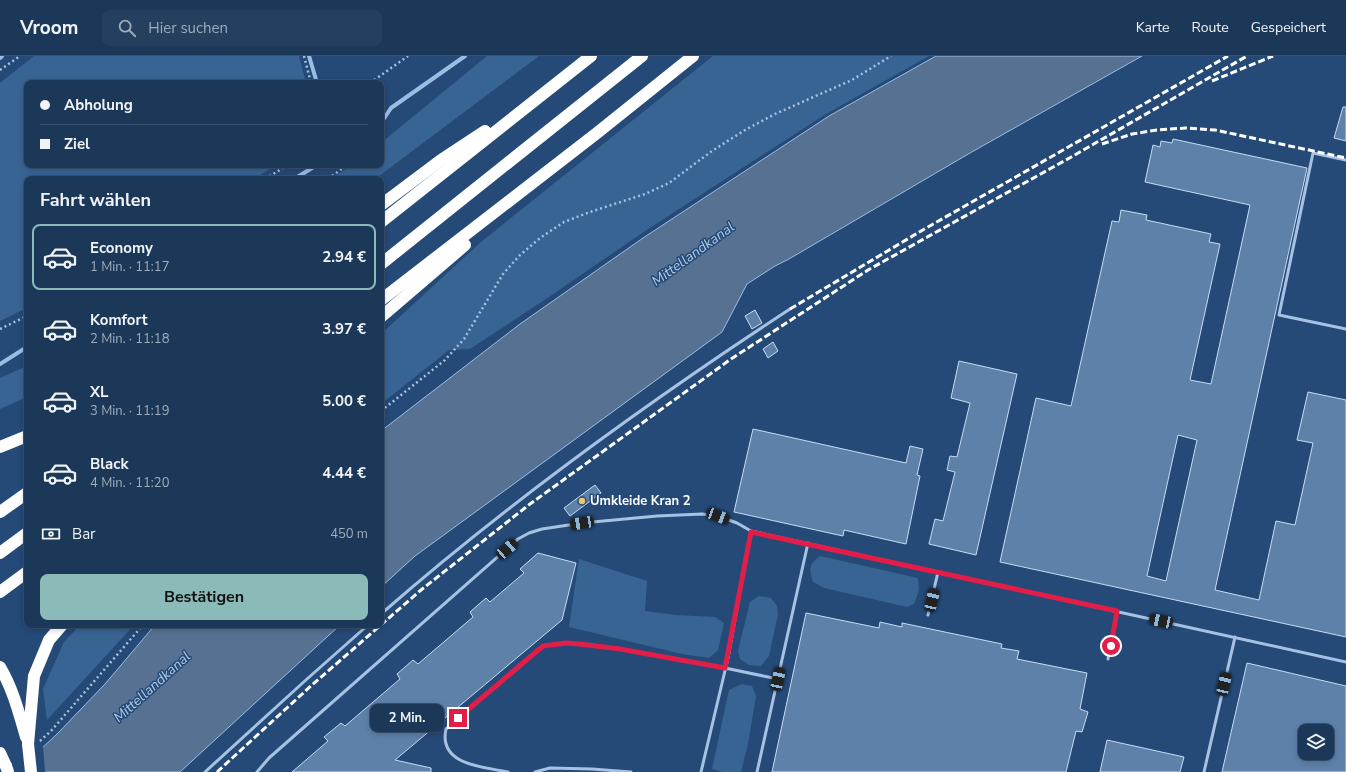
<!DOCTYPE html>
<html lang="de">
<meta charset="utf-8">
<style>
:root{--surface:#1c3859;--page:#253f5f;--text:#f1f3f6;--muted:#a0acba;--line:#3a526f;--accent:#8bbbb9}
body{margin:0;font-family:"Nunito Sans",sans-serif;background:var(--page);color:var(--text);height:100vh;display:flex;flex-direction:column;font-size:15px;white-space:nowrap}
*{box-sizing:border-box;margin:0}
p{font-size:13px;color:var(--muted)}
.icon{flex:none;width:22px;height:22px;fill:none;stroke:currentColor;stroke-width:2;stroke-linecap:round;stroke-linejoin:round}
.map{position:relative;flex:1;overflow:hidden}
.sheet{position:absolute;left:24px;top:120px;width:360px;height:452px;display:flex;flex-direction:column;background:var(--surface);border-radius:8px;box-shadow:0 2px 6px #0003,0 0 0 1px var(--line)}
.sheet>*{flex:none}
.hud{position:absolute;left:24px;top:24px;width:360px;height:88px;border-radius:8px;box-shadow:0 2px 6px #0003,0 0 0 1px var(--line);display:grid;align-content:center;height:88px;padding:0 16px;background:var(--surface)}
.tools{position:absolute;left:1298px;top:668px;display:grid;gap:8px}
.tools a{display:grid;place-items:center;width:36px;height:36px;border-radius:8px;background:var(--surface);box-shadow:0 2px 6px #0003,0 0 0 1px var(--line);font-size:20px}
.end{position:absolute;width:18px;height:18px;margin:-9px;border:5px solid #e11d48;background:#fff;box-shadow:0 0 0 2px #fff}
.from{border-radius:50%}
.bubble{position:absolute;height:28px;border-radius:8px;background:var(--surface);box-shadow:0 2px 6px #0003,0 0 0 1px var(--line);font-size:13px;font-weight:700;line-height:28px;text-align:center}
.car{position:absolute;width:12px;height:24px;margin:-12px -6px;border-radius:5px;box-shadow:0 0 3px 1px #0007;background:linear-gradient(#222 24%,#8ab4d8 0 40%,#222 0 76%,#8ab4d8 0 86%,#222 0)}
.hud b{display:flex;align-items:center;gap:14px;height:38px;font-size:15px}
.hud b+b{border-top:1px solid var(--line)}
.hud i{width:10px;height:10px;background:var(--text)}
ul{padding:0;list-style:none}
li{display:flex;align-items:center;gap:12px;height:66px;margin:0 8px 6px;padding:0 8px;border:2px solid transparent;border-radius:8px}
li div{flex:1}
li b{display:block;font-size:15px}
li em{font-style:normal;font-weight:700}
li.selected{border-color:var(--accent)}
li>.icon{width:36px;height:36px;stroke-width:1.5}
h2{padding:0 16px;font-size:18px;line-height:48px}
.pay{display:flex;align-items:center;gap:10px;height:44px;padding:0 16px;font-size:15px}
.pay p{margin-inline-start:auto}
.action{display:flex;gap:8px;margin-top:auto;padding:8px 16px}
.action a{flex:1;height:46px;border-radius:8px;background:var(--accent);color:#111;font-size:16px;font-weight:700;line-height:46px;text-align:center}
header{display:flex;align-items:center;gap:24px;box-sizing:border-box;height:56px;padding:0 20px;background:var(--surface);border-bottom:1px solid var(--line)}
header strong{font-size:19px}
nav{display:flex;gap:22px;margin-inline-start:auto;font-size:14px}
.search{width:280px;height:36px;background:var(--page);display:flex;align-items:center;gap:10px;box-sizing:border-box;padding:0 14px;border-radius:8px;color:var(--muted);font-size:15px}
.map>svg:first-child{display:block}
</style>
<header>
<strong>Vroom</strong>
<div class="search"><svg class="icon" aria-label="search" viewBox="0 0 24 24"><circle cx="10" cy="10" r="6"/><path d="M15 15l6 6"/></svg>Hier suchen</div>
<nav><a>Karte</a><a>Route</a><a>Gespeichert</a></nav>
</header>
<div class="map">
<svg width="1346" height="716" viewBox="0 0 1346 716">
<rect width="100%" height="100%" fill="#254a77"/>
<g fill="#386494">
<path d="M34,0H299L306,27H27V109H277L253,123H27V252L0,265V27Z"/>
<path d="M487,0H539L375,123H331L352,109H381V87Z"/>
<path d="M713,0H929L826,58L645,175L546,243L470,293L449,294L381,348V278L481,186Z"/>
<path d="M27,310V341L0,353V322Z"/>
<path d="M820,500L918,522L919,534L914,548L907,551L824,532L813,526C809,513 808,509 820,500Z"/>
<path d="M579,503L647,525L645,555L675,559L715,561L724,567L718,594L709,602L682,598L569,571Z"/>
<path d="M759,540L771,542L777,550L778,558L769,600L761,610L749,609L740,603L738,595L750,546Z"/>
<path d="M80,569H134L47,664L43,633L64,586Z"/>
<path d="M742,628L752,630L756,640L748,688L741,716H722L712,713L729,634Z"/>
</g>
<g fill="#567192" stroke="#9abee3">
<path d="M936,0H1142L970,97L789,203L775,210L747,228L722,276L415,500L381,531V375L520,268L643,182L829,60Z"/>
<path d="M155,569H340L180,716H17L58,677L105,628Z"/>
</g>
<path fill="#254a77" d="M43,689L45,716H15L16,715Z"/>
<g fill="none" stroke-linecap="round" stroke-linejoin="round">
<g stroke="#9abee3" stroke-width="4">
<path d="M309,0L317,27"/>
<path d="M0,2L2,0"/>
<path d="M381,67L391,52L465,0"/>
<path d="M294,123L317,109"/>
<path d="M0,308L27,291"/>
</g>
</g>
<g fill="#5d81a9" stroke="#c8dcf2" fill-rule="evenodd">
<path d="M1343,51H1346V85L1334,82Z"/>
<path d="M1173,83L1307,112L1215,534L1259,544L1276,465L1295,469L1313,387L1297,384L1308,336L1346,344V581L1000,506L1036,342L1071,350L1112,165L1119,166L1121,154L1147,159L1146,164L1211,178L1209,186L1220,188L1190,324L1211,328L1250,149L1145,126L1153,89L1160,91L1161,85L1172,87ZM1178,379L1197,384L1166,525L1147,520Z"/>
<path d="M755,254L762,267L752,273L745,260Z"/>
<path d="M773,286L778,295L768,302L763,293Z"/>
<path d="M959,305L1017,318L976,499L929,488L935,463L943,465L955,416L947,414L950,400L957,401L970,347L951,342Z"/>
<path d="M753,373L906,407L910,390L923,393L917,419L920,420L906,488L844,474L843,480L734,456Z"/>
<path d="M595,429L601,437L570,460L564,452Z"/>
<path d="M538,497L576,507L562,564L395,704L431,712V716H292L328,685L324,681L341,667L345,670L400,623L397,618L413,604L418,608L473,561L470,556L486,542L490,546L524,517L520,513Z"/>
<path d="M806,557L879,572L880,566L902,571V567L1002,588L1001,592L1019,595L1017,603L1087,617L1080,653L1088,656L1082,676L1076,675L1066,716H772Z"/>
<path d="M1247,607L1346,630V716H1222ZM1305,675H1327V697H1305Z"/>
<path d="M1107,684L1184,701L1180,716H1100Z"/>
</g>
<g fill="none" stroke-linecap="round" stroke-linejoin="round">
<g stroke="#a6c2e3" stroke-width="2.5" stroke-dasharray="2 3" stroke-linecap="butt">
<path d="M304,0L311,27"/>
<path d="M0,14L20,0"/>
<path d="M370,27L408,0"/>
<path d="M265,123L288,109"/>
<path d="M328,123L347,109"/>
<path d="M0,273L27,260"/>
<path d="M381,355L445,304L464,283L503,218L520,199L540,182L564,166L590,156L645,138L669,127L712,95L745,74L775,58L852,24L891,0"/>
<path d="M40,685L51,675L143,569"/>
</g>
<g stroke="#a6c2e3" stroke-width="3">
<path d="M1346,104L1313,97L1279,259L1346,273"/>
<path d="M381,558C509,446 648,346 790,253"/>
<path d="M928,559L938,516"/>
<path d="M1108,603L1117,555"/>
<path d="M205,716L307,623L368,569"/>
<path d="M257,716L269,702L518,483L529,477L542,473L582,467L657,460L702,458L718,460L737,467L751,475"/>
<path d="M508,716C483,711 438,709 446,673L543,590L566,587L620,593L725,612L778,623"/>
<path d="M535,716L550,712L592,713L631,716"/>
<path d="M701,716L728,602L751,475L1346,606"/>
<path d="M757,716L808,487"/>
<path d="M1204,716L1235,581"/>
</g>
<g stroke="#fff" stroke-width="12">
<path d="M381,149L441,104L485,75"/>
<path d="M381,166L591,0"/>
<path d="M381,208L642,0"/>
<path d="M381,244L597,77L693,0"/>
<path d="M381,261L465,189"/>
<path d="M0,391L27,380"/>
<path d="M0,456L27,437"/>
<path d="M0,497L27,477"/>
<path d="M0,536L27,516"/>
<path d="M0,611C13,633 19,657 26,681"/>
<path d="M28,688L34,620L49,584L62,569"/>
<path d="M0,697L6,710"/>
</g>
<g stroke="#fff" stroke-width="3" stroke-dasharray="7 3" stroke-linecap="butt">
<path d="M1212,25L1273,0"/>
<path d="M1102,88L1132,78L1157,74L1186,72L1215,74L1346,102"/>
<path d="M790,253L921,175L1228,0"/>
<path d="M217,716L312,629L421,534L530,448L731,303L868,214L1073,100L1247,0"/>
</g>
<g stroke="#fff" stroke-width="12">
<path d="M28,688L31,716"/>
<path d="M6,710L8,716"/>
</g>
</g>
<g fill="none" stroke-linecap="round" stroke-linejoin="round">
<path stroke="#e11d48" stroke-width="5" d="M458,662L543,590L566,587L580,588L620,593L725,612L751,476L1117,555L1111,590"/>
</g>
<circle fill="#ecc46a" stroke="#254a77" stroke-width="1.5" cx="582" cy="445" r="4"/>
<g text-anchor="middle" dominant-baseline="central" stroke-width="3" stroke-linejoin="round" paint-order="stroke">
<g font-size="13" font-weight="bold" fill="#fff" stroke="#254a77" text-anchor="start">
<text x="590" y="445">Umkleide Kran 2</text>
</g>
<g font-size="14" font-style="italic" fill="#b1cceb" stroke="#254a77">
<text transform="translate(693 198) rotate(-36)">Mittellandkanal</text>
<text transform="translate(152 631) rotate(-42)">Mittellandkanal</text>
</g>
</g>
</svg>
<div class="tools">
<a><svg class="icon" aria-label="layers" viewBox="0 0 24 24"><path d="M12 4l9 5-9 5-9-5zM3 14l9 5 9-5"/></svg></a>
</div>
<i class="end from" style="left:1111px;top:590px"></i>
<i class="end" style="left:458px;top:662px"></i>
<div class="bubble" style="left:370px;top:648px;width:74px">2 Min.</div>
<i class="car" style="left:718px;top:460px;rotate:111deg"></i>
<i class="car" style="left:582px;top:467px;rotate:261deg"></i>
<i class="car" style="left:507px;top:493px;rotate:49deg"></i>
<i class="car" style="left:932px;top:544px;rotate:13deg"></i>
<i class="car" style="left:1161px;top:565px;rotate:282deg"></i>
<i class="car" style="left:778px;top:623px;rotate:12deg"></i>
<i class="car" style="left:1224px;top:628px;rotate:13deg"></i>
<div class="hud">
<b><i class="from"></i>Abholung</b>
<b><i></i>Ziel</b>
</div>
<section class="sheet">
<h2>Fahrt wählen</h2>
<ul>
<li class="selected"><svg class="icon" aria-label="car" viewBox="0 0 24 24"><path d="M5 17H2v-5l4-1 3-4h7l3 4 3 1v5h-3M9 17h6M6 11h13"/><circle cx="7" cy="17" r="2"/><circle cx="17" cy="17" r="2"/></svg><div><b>Economy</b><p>1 Min. · 11:17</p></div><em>2.94 €</em></li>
<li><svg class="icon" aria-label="car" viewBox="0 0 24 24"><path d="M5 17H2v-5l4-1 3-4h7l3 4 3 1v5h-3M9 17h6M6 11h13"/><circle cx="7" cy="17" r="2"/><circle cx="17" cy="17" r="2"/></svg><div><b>Komfort</b><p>2 Min. · 11:18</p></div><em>3.97 €</em></li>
<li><svg class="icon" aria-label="car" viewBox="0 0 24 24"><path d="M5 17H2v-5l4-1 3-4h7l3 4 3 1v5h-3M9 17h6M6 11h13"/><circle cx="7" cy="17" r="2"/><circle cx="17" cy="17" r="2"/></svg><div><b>XL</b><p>3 Min. · 11:19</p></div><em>5.00 €</em></li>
<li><svg class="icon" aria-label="car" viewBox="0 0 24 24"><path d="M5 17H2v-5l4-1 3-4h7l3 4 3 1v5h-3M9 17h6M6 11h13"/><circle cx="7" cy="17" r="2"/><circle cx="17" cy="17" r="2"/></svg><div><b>Black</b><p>4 Min. · 11:20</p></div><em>4.44 €</em></li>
</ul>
<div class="pay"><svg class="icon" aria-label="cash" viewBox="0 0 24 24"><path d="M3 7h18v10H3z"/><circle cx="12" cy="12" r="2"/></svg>Bar<p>450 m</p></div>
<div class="action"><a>Bestätigen</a></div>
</section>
</div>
